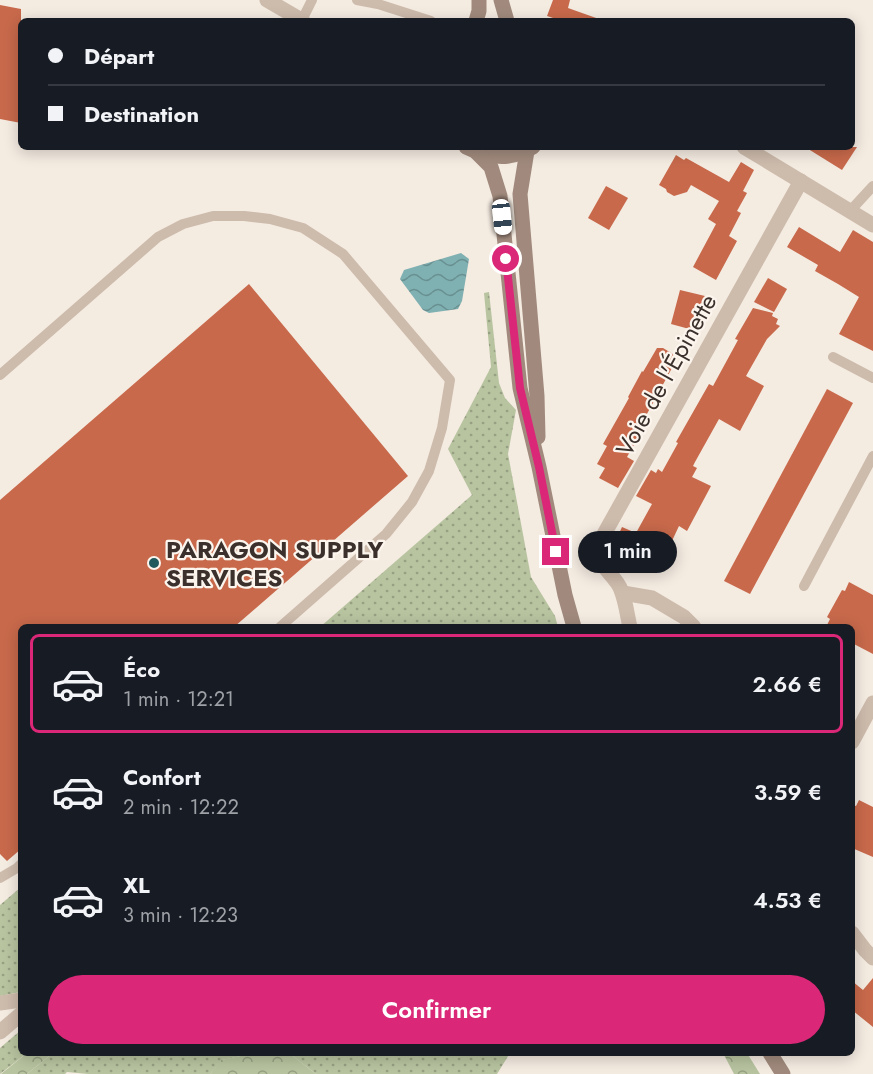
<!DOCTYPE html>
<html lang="fr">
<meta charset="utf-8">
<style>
:root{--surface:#171b24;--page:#20242c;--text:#f1f3f6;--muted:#9ea1a6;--line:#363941;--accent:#db2777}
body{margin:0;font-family:Jost,sans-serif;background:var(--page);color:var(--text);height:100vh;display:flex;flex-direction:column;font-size:22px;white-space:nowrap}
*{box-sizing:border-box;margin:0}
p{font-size:20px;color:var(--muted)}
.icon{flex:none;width:33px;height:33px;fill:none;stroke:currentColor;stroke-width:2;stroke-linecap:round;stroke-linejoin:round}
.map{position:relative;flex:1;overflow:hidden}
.panel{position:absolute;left:18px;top:624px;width:837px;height:432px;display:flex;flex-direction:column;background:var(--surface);border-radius:9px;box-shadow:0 3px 15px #0003}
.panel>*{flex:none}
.banner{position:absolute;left:18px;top:18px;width:837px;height:132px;border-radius:9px;box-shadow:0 3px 15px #0003;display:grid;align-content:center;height:132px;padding:0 30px;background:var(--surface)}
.end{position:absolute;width:27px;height:27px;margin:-14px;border:8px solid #db2777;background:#fff;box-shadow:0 0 0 3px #fff}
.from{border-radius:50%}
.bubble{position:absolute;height:42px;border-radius:21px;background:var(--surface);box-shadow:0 3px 15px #0003;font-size:20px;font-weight:600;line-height:42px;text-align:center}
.car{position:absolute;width:18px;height:36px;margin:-18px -9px;border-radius:8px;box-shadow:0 0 4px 2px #0007;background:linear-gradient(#fff 24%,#345 0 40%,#fff 0 76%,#345 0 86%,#fff 0)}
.banner b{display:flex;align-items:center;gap:21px;height:57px;font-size:22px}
.banner b+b{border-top:2px solid var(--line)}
.banner i{width:15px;height:15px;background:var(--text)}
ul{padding:10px 0 0;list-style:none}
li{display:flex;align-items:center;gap:18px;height:99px;margin:0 12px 9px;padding:0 18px;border:3px solid transparent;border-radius:9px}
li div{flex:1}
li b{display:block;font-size:22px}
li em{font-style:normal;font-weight:600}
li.active{border-color:var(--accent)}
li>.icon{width:54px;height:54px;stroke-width:1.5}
.cta{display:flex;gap:12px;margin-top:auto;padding:12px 30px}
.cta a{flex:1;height:69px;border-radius:36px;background:var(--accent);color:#fff;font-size:24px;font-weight:600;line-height:69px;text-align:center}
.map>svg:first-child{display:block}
</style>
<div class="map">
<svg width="873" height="1074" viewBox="0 0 873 1074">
<defs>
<pattern id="grass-dots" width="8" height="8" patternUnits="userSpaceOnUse" patternTransform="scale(1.5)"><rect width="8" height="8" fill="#b8c4a0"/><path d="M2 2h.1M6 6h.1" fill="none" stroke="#97a083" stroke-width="1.8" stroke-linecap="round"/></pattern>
<pattern id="forest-crowns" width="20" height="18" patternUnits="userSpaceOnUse" patternTransform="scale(1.5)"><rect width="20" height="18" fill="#b8c4a0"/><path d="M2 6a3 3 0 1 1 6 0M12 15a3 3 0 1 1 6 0" fill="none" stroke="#97a083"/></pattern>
<pattern id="water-waves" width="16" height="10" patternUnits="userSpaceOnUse" patternTransform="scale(1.5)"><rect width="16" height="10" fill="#7fb0b2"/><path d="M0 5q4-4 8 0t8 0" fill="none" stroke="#699091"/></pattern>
</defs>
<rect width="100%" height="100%" fill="#f4ebe1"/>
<g fill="url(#grass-dots)">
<path d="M489,292L499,383L505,398L516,410L508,454L531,577L555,616L558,627H320L472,495L448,449L491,367L484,293Z"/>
<path d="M21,887V982L18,983L21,992L0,996V905Z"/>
<path d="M21,1030V1053H27L0,1074V1048Z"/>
<path d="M53,1053H255L222,1060L210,1074H88L67,1072L65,1074H27Z"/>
<path d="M289,1053H510L497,1074H316Z"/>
</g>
<g fill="url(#forest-crowns)">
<path d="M27,1053H53L27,1074H1Z"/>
<path d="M255,1053H289L316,1074H210L221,1060Z"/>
<path d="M723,1053H747L760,1074H734Z"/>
</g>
<path fill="url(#water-waves)" d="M461,253L469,259L462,301L458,309L429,313L423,310L400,279L404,270Z"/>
<g fill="#c8694b">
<path d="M553,0H570L568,8L599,19V21H562L547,16Z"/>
<path d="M0,5L21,9V123L0,119Z"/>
<path d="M805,147H857L842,170Z"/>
<path d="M676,155L684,160L686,158L729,182L741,162L754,170L743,191L747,193L737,211L741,213L729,236L737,241L716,280L693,267L716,224L708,219L719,201L691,185L687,192L674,196L667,192L666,189L659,185Z"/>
<path d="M606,186L628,198L609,230L588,218Z"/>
<path d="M799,227L840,252L853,230L873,242V351L839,334L859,297L838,284L815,271L818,265L787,247Z"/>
<path d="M768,278L787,289L774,312L754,302Z"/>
<path d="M249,284L408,476L234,627H21V849L7,861L0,854V500Z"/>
<path d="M680,290L705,296L701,312H698L693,330L671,324Z"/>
<path d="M753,308L773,313L772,316L778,319L776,324L780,326L767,339L746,376L764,386L740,431L719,419L695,462L693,466L697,468L692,477L711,486L687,531L679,526L663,560L638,549L634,557L628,554L623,566L612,561L609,555L622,527L636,533L652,504L636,496L651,470L656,473L658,469L662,472L678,443L676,442L709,384L713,386L738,340L735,339Z"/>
<path d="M657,348H663L678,357L636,434L639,436L627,457L634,461L618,488L599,478L605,468L597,464L607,446L603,444L629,398L628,397L642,371L643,372Z"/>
<path d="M827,389L853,403L750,594L724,581Z"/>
<path d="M849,582L873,595V654L852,643V627H826L830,619L827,617L842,590L845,591Z"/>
<path d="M859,800L873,807V857L852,848V805L856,806Z"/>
<path d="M873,978V1027L852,1010V981L863,990Z"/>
</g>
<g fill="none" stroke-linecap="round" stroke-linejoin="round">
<g stroke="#cdbbac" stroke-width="10">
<path d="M357,0L378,4L431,21"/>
<path d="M302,20L312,0"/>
<path d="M850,211L873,186"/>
<path d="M833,357L873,378"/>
<path d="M0,375L158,237L183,224L213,216H244L270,219L303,228L343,254L450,380L442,428L429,471L412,502L386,534L280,627"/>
<path d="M804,586L873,456"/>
<path d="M0,878L17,868L21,864"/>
</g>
<g stroke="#cdbbac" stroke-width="15">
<path d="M744,147L873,225"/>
<path d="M623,593L652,598L684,617L694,627"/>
<path d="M630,627C627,615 626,602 621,590C617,578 604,571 600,559C598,552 601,543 603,536L801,181"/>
<path d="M852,742L873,703"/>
<path d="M852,933L865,950L873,958"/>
<path d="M0,1003L21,1000"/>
<path d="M0,1032L21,1014"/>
</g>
<path stroke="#cdbbac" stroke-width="15" d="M267,0L303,21"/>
<g stroke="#a18a7d" stroke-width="15">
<path d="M501,0L507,21"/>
<path d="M476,21L479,11V0"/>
<path d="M466,147C488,158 511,161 533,147"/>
<path d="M527,151L520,194L537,396L538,437"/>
<path d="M477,153L491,167L500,196L520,388L539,467L565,595L574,627"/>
<path d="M770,1053L783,1074"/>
</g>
</g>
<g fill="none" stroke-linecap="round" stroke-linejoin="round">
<path stroke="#db2777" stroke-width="8" d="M506,259L520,388L539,467L556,552"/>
</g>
<circle fill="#1f5a5e" stroke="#fbf5ee" stroke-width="2" cx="154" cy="563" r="6"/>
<g text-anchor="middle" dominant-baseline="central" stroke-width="4.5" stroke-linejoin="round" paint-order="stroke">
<g font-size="24" fill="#3b302b" stroke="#fbf5ee">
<text transform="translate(666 375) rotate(-61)">Voie de l'Épinette</text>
</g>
<g font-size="24" font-weight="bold" fill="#3b302b" stroke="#fbf5ee" text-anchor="start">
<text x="166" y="549">PARAGON SUPPLY<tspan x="166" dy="28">SERVICES</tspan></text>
</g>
</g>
</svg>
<i class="end from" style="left:506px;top:259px"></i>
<i class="end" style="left:556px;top:552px"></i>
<div class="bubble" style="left:578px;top:531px;width:99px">1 min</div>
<i class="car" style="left:502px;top:217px;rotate:174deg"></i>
<div class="banner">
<b><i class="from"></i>Départ</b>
<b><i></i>Destination</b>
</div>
<section class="panel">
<ul>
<li class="active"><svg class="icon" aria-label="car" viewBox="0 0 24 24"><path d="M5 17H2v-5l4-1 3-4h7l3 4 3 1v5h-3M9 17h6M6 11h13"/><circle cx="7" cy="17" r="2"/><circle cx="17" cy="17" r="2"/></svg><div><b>Éco</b><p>1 min · 12:21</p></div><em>2.66 €</em></li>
<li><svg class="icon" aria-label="car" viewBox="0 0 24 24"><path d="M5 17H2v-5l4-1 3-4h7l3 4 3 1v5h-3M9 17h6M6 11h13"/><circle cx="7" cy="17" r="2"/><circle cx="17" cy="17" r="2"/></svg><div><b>Confort</b><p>2 min · 12:22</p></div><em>3.59 €</em></li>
<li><svg class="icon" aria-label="car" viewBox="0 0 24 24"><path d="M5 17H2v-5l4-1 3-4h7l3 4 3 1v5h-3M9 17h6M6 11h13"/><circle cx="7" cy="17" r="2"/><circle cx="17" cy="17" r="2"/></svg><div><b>XL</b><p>3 min · 12:23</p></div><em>4.53 €</em></li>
</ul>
<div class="cta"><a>Confirmer</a></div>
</section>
</div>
